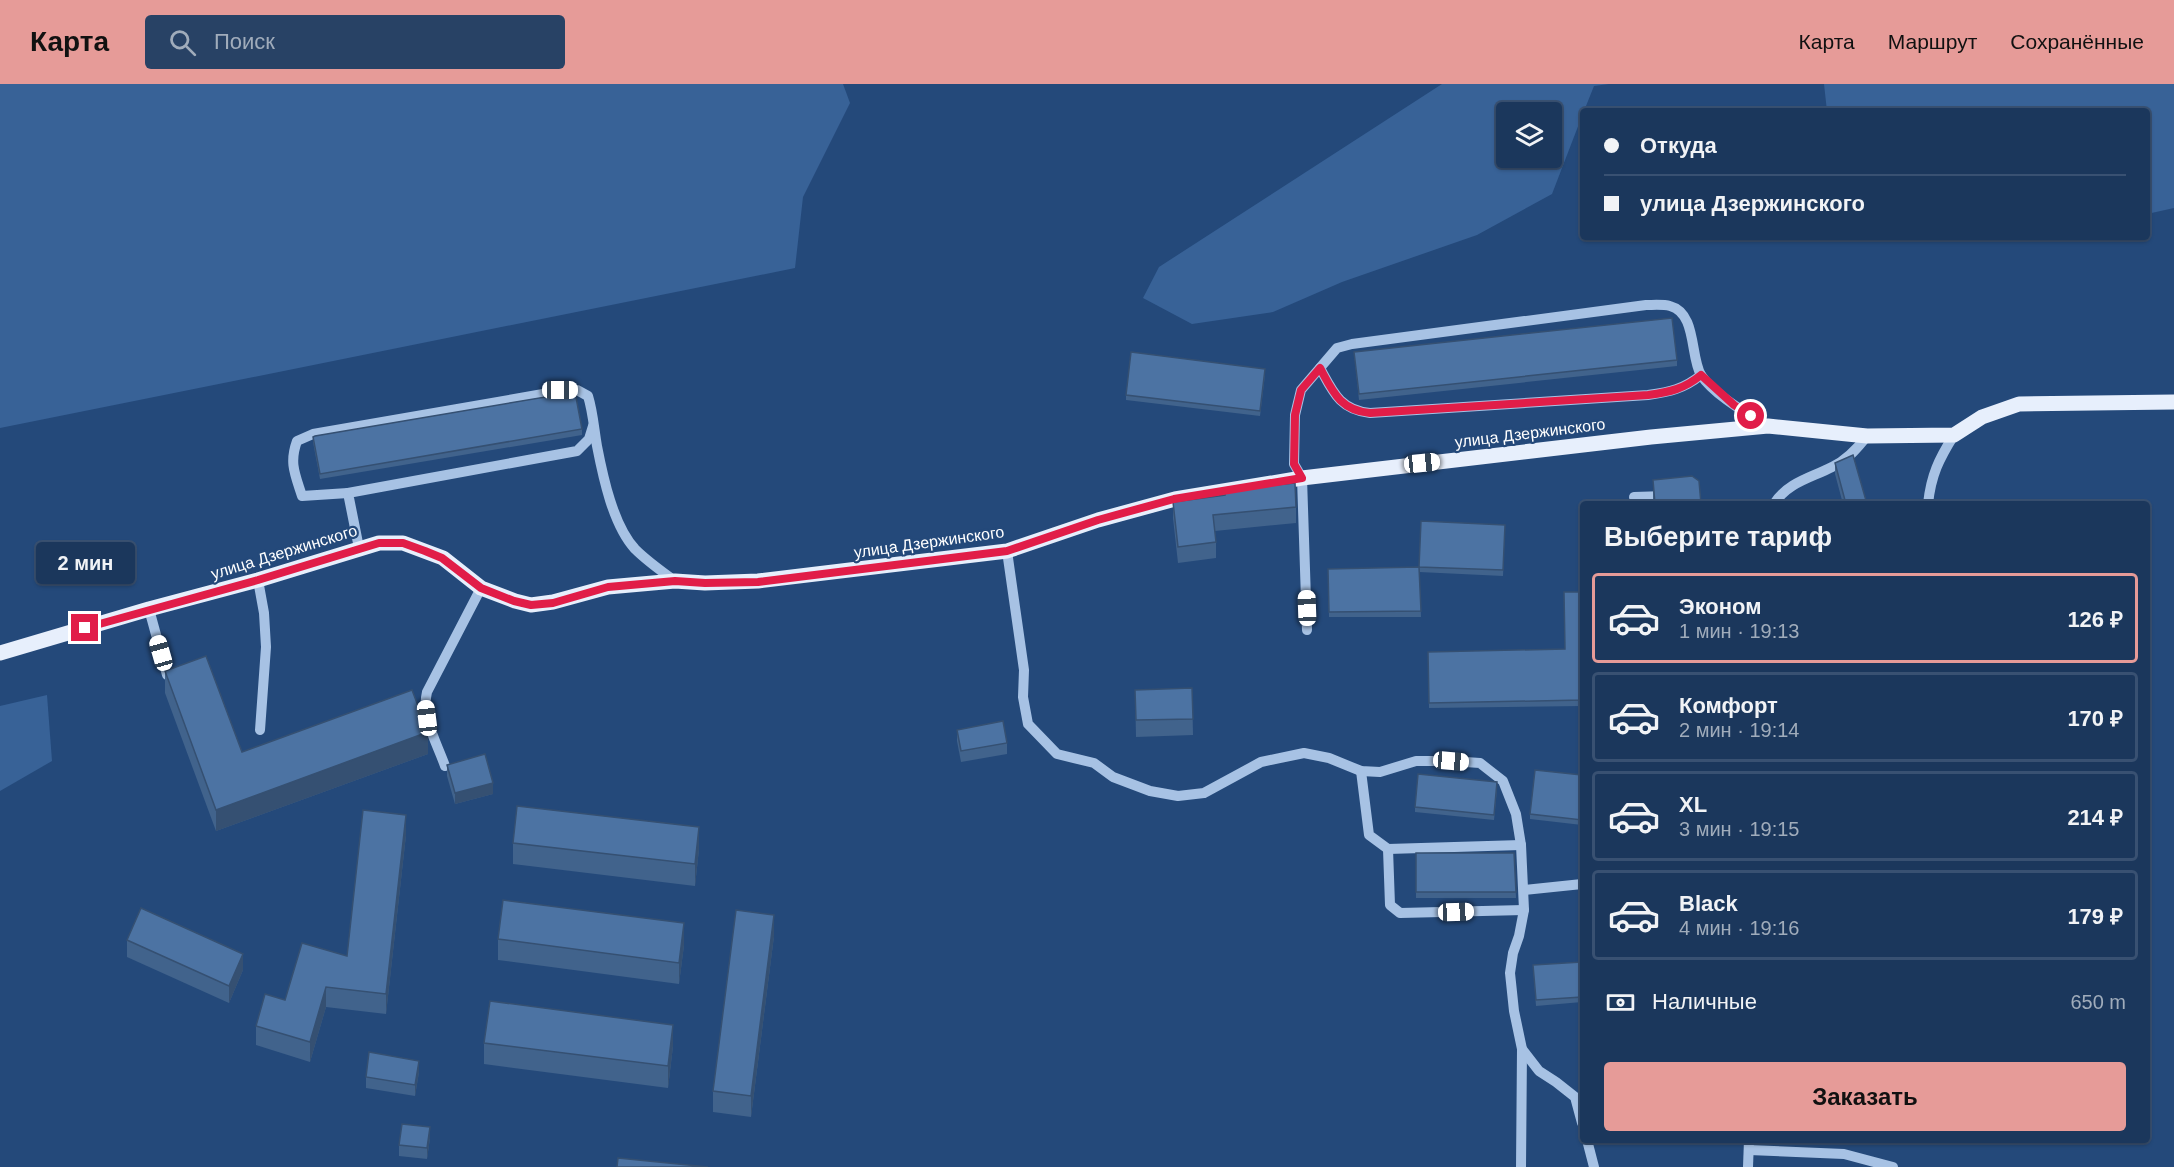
<!DOCTYPE html>
<html lang="ru">
<meta charset="utf-8">
<style>
:root{--surface:#1b375c;--page:#284265;--text:#f1f3f6;--muted:#a0acbb;--line:#395172;--accent:#e69b98}
body{margin:0;font-family:Arial,sans-serif;background:var(--page);color:var(--text);height:100vh;display:flex;flex-direction:column;font-size:22px;white-space:nowrap}
*{box-sizing:border-box;margin:0}
p{font-size:20px;color:var(--muted)}
.icon{flex:none;width:33px;height:33px;fill:none;stroke:currentColor;stroke-width:2;stroke-linecap:round;stroke-linejoin:round}
.map{position:relative;flex:1;overflow:hidden}
.details{position:absolute;left:1580px;top:417px;width:570px;height:642px;display:flex;flex-direction:column;background:var(--surface);border-radius:6px;box-shadow:0 2px 4px #0004,0 0 0 2px var(--line)}
.details>*{flex:none}
.guide{position:absolute;left:1580px;top:24px;width:570px;height:132px;border-radius:6px;box-shadow:0 2px 4px #0004,0 0 0 2px var(--line);display:grid;align-content:center;height:132px;padding:0 24px;background:var(--surface)}
.buttons{position:absolute;left:1496px;top:18px;display:grid;gap:12px}
.buttons a{display:grid;place-items:center;width:66px;height:66px;border-radius:6px;background:var(--surface);box-shadow:0 2px 4px #0004,0 0 0 2px var(--line);font-size:30px}
.end{position:absolute;width:27px;height:27px;margin:-14px;border:8px solid #e11d48;background:#fff;box-shadow:0 0 0 3px #fff}
.from{border-radius:50%}
.bubble{position:absolute;height:42px;border-radius:6px;background:var(--surface);box-shadow:0 2px 4px #0004,0 0 0 2px var(--line);font-size:20px;font-weight:700;line-height:42px;text-align:center}
.car{position:absolute;width:18px;height:36px;margin:-18px -9px;border-radius:8px;box-shadow:0 0 4px 2px #0007;background:linear-gradient(#fff 24%,#345 0 40%,#fff 0 76%,#345 0 86%,#fff 0)}
.guide b{display:flex;align-items:center;gap:21px;height:57px;font-size:22px}
.guide b+b{border-top:2px solid var(--line)}
.guide i{width:15px;height:15px;background:var(--text)}
ul{padding:0;list-style:none}
li{display:flex;align-items:center;gap:18px;height:90px;margin:0 12px 9px;padding:0 12px;border:3px solid var(--line);border-radius:6px}
li div{flex:1}
li b{display:block;font-size:22px}
li em{font-style:normal;font-weight:700}
li.selected{border-color:var(--accent)}
li>.icon{width:54px;height:54px;stroke-width:1.5}
h2{padding:0 24px;font-size:27px;line-height:72px}
.pay{display:flex;align-items:center;gap:15px;height:66px;padding:0 24px;font-size:22px}
.pay p{margin-inline-start:auto}
.cta{display:flex;gap:12px;margin-top:auto;padding:12px 24px}
.cta a{flex:1;height:69px;border-radius:6px;background:var(--accent);color:#111;font-size:24px;font-weight:700;line-height:69px;text-align:center}
header{display:flex;align-items:center;gap:36px;box-sizing:border-box;height:84px;padding:0 30px;background:var(--accent);color:#111}
header strong{font-size:28px}
nav{display:flex;gap:33px;margin-inline-start:auto;font-size:21px}
.search{width:420px;height:54px;background:var(--page);display:flex;align-items:center;gap:15px;box-sizing:border-box;padding:0 21px;border-radius:6px;color:var(--muted);font-size:22px}
.map>svg:first-child{display:block}
</style>
<header>
<strong>Карта</strong>
<div class="search"><svg class="icon" aria-label="search" viewBox="0 0 24 24"><circle cx="10" cy="10" r="6"/><path d="M15 15l6 6"/></svg>Поиск</div>
<nav><a>Карта</a><a>Маршрут</a><a>Сохранённые</a></nav>
</header>
<div class="map">
<svg width="2174" height="1083" viewBox="0 0 2174 1083">
<rect width="100%" height="100%" fill="#24497a"/>
<g fill="#386297" fill-rule="evenodd">
<path d="M0,0H843L850,19L803,113L795,184L0,344Z"/>
<path d="M1442,0H1609L1594,2L1584,27H1582V32L1552,110L1477,151L1342,198L1273,228L1192,240L1143,214L1159,183ZM1551,28V74H1506V28Z"/>
<path d="M1824,0H2174V124L2147,130L2146,27H1827Z"/>
<path d="M47,611L52,677L0,707V622Z"/>
</g>
<g fill="none" stroke-linecap="round" stroke-linejoin="round">
<g stroke="#a7c2e4" stroke-width="10">
<path d="M1320,284C1333,308 1340,326 1370,329L1648,311C1669,308 1684,305 1701,291"/>
<path d="M348,409L302,412C295,390 289,379 297,357L313,350L560,307L577,306L588,312C593,328 594,345 597,362C603,393 613,441 635,465C647,477 661,487 675,497"/>
<path d="M1634,413L1666,412"/>
<path d="M1774,420C1788,398 1811,394 1832,383C1847,376 1857,365 1867,352"/>
<path d="M1928,420C1931,391 1939,375 1954,351"/>
<path d="M359,464L348,409L577,367L589,355L593,342"/>
<path d="M1007,467L1024,586L1023,613L1028,640L1057,670L1094,679L1113,693L1150,707L1178,712L1204,709L1261,678L1304,669L1329,674L1361,687L1380,688L1416,677H1451L1480,679L1503,697L1516,730L1521,761L1524,826L1519,852L1513,869L1510,889L1514,927L1522,965L1539,987L1556,998L1575,1013L1582,1039"/>
<path d="M258,496L264,529L266,563L260,646"/>
<path d="M149,525L167,591"/>
<path d="M1307,546L1302,394L1294,380L1295,331L1301,306L1337,264L1352,260L1646,221C1653,221 1663,220 1670,222C1697,229 1690,273 1701,291C1714,311 1748,330 1767,342"/>
<path d="M445,682C437,659 421,633 427,608L481,504"/>
<path d="M1361,687L1369,751L1388,765L1521,761"/>
<path d="M1388,765L1390,821L1400,829L1524,826"/>
<path d="M1524,806L1582,800"/>
<path d="M1587,1056L1594,1083"/>
<path d="M1749,1066L1844,1070L1893,1083"/>
<path d="M1521,1083L1522,965"/>
<path d="M1748,1083L1749,1056"/>
</g>
<path stroke="#e7effc" stroke-width="15" d="M0,569L149,525L258,496L379,459H403L443,474L481,504L515,517L531,521L553,518L608,503L675,497L705,499L758,497L1007,467L1098,436L1175,415L1302,394L1651,353L1768,342L1867,352L1954,351L1982,333L2019,320L2174,318"/>
</g>
<g fill="#41638c">
<path d="M1354,268L1677,276V282L1359,316Z"/>
<path d="M1265,290L1260,332L1126,316V311Z"/>
<path d="M582,345V351L320,395L313,358V353Z"/>
<path d="M1835,379L1867,420H1843L1835,390Z"/>
<path d="M1653,396L1701,420H1653Z"/>
<path d="M1225,406L1296,423V439L1215,447L1216,458V474L1178,479L1173,434V418L1225,411Z"/>
<path d="M1505,441L1503,492L1419,488L1421,533H1329L1328,485L1419,483Z"/>
<path d="M1582,508V622L1429,624L1428,568L1565,565Z"/>
<path d="M165,587L242,668L428,670L216,747L165,609Z"/>
<path d="M1192,604L1193,651L1136,653L1135,606Z"/>
<path d="M957,646L1007,659V670L961,678L957,657Z"/>
<path d="M447,681L493,710L455,720L447,692Z"/>
<path d="M1582,691V741L1530,735V730Z"/>
<path d="M1497,704L1494,736L1415,728V723Z"/>
<path d="M406,751L386,930L326,923L310,978L256,961V942L285,916L347,872Z"/>
<path d="M513,759L699,765L695,802L513,780Z"/>
<path d="M1416,769H1514L1516,814H1416Z"/>
<path d="M774,852L751,1033L713,1028V1007Z"/>
<path d="M498,855L684,861L679,900L498,876Z"/>
<path d="M127,856L243,886L229,919L127,873Z"/>
<path d="M1582,878V918L1536,922L1533,881Z"/>
<path d="M484,959L673,962L668,1004L484,980Z"/>
<path d="M419,988L415,1012L366,1004V993Z"/>
<path d="M430,1054L427,1075L399,1072V1061Z"/>
</g>
<g fill="#355072">
<path d="M428,648V670L216,747V726Z"/>
<path d="M493,699V710L455,720V709Z"/>
<path d="M406,731V751L386,930V910Z"/>
<path d="M699,743V765L695,802V780Z"/>
<path d="M774,831V852L751,1033V1012Z"/>
<path d="M684,839V861L679,900V879Z"/>
<path d="M243,870V886L229,919V902Z"/>
<path d="M326,903V923L310,978V958Z"/>
<path d="M673,941V962L668,1004V982Z"/>
<path d="M419,977V988L415,1012V1001Z"/>
<path d="M430,1043V1054L427,1075V1064Z"/>
</g>
<g fill="#4c73a3" stroke="#355072" stroke-width="1.5">
<path d="M1672,234L1677,276L1359,310L1354,268Z"/>
<path d="M1131,268L1265,285L1260,327L1126,311Z"/>
<path d="M575,308L582,345L320,390L313,353L315,352Z"/>
<path d="M1853,371L1867,420H1846L1835,379Z"/>
<path d="M1692,392L1699,397L1701,420H1655L1653,396Z"/>
<path d="M1295,399L1296,423L1213,431L1216,458L1178,463L1173,418L1225,411V406Z"/>
<path d="M1421,437L1505,441L1503,486L1419,483Z"/>
<path d="M1419,483L1421,527L1329,528L1328,485Z"/>
<path d="M1564,508H1582V616L1429,619L1428,568L1565,565Z"/>
<path d="M206,572L242,668L412,606L428,648L216,726L165,587Z"/>
<path d="M1192,604L1193,635L1136,636L1135,606Z"/>
<path d="M1003,637L1007,659L961,667L957,646Z"/>
<path d="M485,670L493,699L455,709L447,681Z"/>
<path d="M1535,686L1582,691V736L1530,730Z"/>
<path d="M1418,690L1497,698L1494,731L1415,723Z"/>
<path d="M517,722L699,743L695,780L513,759Z"/>
<path d="M363,726L406,731L386,910L326,903L310,958L256,942L265,910L285,916L302,859L347,872Z"/>
<path d="M1416,769H1514L1516,808H1416Z"/>
<path d="M503,816L684,839L679,879L498,855Z"/>
<path d="M141,824L243,870L229,902L127,856Z"/>
<path d="M736,826L774,831L751,1012L713,1007Z"/>
<path d="M1582,878V913L1536,916L1533,881Z"/>
<path d="M490,917L673,941L668,982L484,959Z"/>
<path d="M369,968L419,977L415,1001L366,993Z"/>
<path d="M402,1040L430,1043L427,1064L399,1061Z"/>
<path d="M618,1074L708,1083H617Z"/>
</g>
<g fill="none" stroke-linecap="round" stroke-linejoin="round">
<path stroke="#e11d48" stroke-width="8" d="M85,544L258,496L379,459H403L425,467L442,474L481,504L514,517L531,521L553,519L608,503L675,497L705,499L758,498L1007,467L1098,436L1174,415L1302,394L1294,380L1295,331L1301,306L1320,284C1333,308 1340,326 1370,329L1648,311C1670,308 1684,305 1701,291L1734,321L1751,332"/>
</g>
<g text-anchor="middle" dominant-baseline="central" stroke-width="4.5" stroke-linejoin="round" paint-order="stroke">
<g font-size="16" fill="#fff" stroke="#24497a">
<text transform="translate(1530 349) rotate(-7)">улица Дзержинского</text>
<text transform="translate(929 458) rotate(-8)">улица Дзержинского</text>
<text transform="translate(284 468) rotate(-17)">улица Дзержинского</text>
</g>
</g>
</svg>
<div class="buttons">
<a><svg class="icon" aria-label="layers" viewBox="0 0 24 24"><path d="M12 4l9 5-9 5-9-5zM3 14l9 5 9-5"/></svg></a>
</div>
<i class="end from" style="left:1751px;top:332px"></i>
<i class="end" style="left:85px;top:544px"></i>
<div class="bubble" style="left:36px;top:458px;width:99px">2 мин</div>
<i class="car" style="left:560px;top:306px;rotate:90deg"></i>
<i class="car" style="left:1422px;top:379px;rotate:84deg"></i>
<i class="car" style="left:1307px;top:524px;rotate:358deg"></i>
<i class="car" style="left:161px;top:569px;rotate:344deg"></i>
<i class="car" style="left:427px;top:634px;rotate:353deg"></i>
<i class="car" style="left:1451px;top:677px;rotate:95deg"></i>
<i class="car" style="left:1456px;top:828px;rotate:88deg"></i>
<div class="guide">
<b><i class="from"></i>Откуда</b>
<b><i></i>улица Дзержинского</b>
</div>
<section class="details">
<h2>Выберите тариф</h2>
<ul>
<li class="selected"><svg class="icon" aria-label="car" viewBox="0 0 24 24"><path d="M5 17H2v-5l4-1 3-4h7l3 4 3 1v5h-3M9 17h6M6 11h13"/><circle cx="7" cy="17" r="2"/><circle cx="17" cy="17" r="2"/></svg><div><b>Эконом</b><p>1 мин · 19:13</p></div><em>126 ₽</em></li>
<li><svg class="icon" aria-label="car" viewBox="0 0 24 24"><path d="M5 17H2v-5l4-1 3-4h7l3 4 3 1v5h-3M9 17h6M6 11h13"/><circle cx="7" cy="17" r="2"/><circle cx="17" cy="17" r="2"/></svg><div><b>Комфорт</b><p>2 мин · 19:14</p></div><em>170 ₽</em></li>
<li><svg class="icon" aria-label="car" viewBox="0 0 24 24"><path d="M5 17H2v-5l4-1 3-4h7l3 4 3 1v5h-3M9 17h6M6 11h13"/><circle cx="7" cy="17" r="2"/><circle cx="17" cy="17" r="2"/></svg><div><b>XL</b><p>3 мин · 19:15</p></div><em>214 ₽</em></li>
<li><svg class="icon" aria-label="car" viewBox="0 0 24 24"><path d="M5 17H2v-5l4-1 3-4h7l3 4 3 1v5h-3M9 17h6M6 11h13"/><circle cx="7" cy="17" r="2"/><circle cx="17" cy="17" r="2"/></svg><div><b>Black</b><p>4 мин · 19:16</p></div><em>179 ₽</em></li>
</ul>
<div class="pay"><svg class="icon" aria-label="cash" viewBox="0 0 24 24"><path d="M3 7h18v10H3z"/><circle cx="12" cy="12" r="2"/></svg>Наличные<p>650 m</p></div>
<div class="cta"><a>Заказать</a></div>
</section>
</div>
